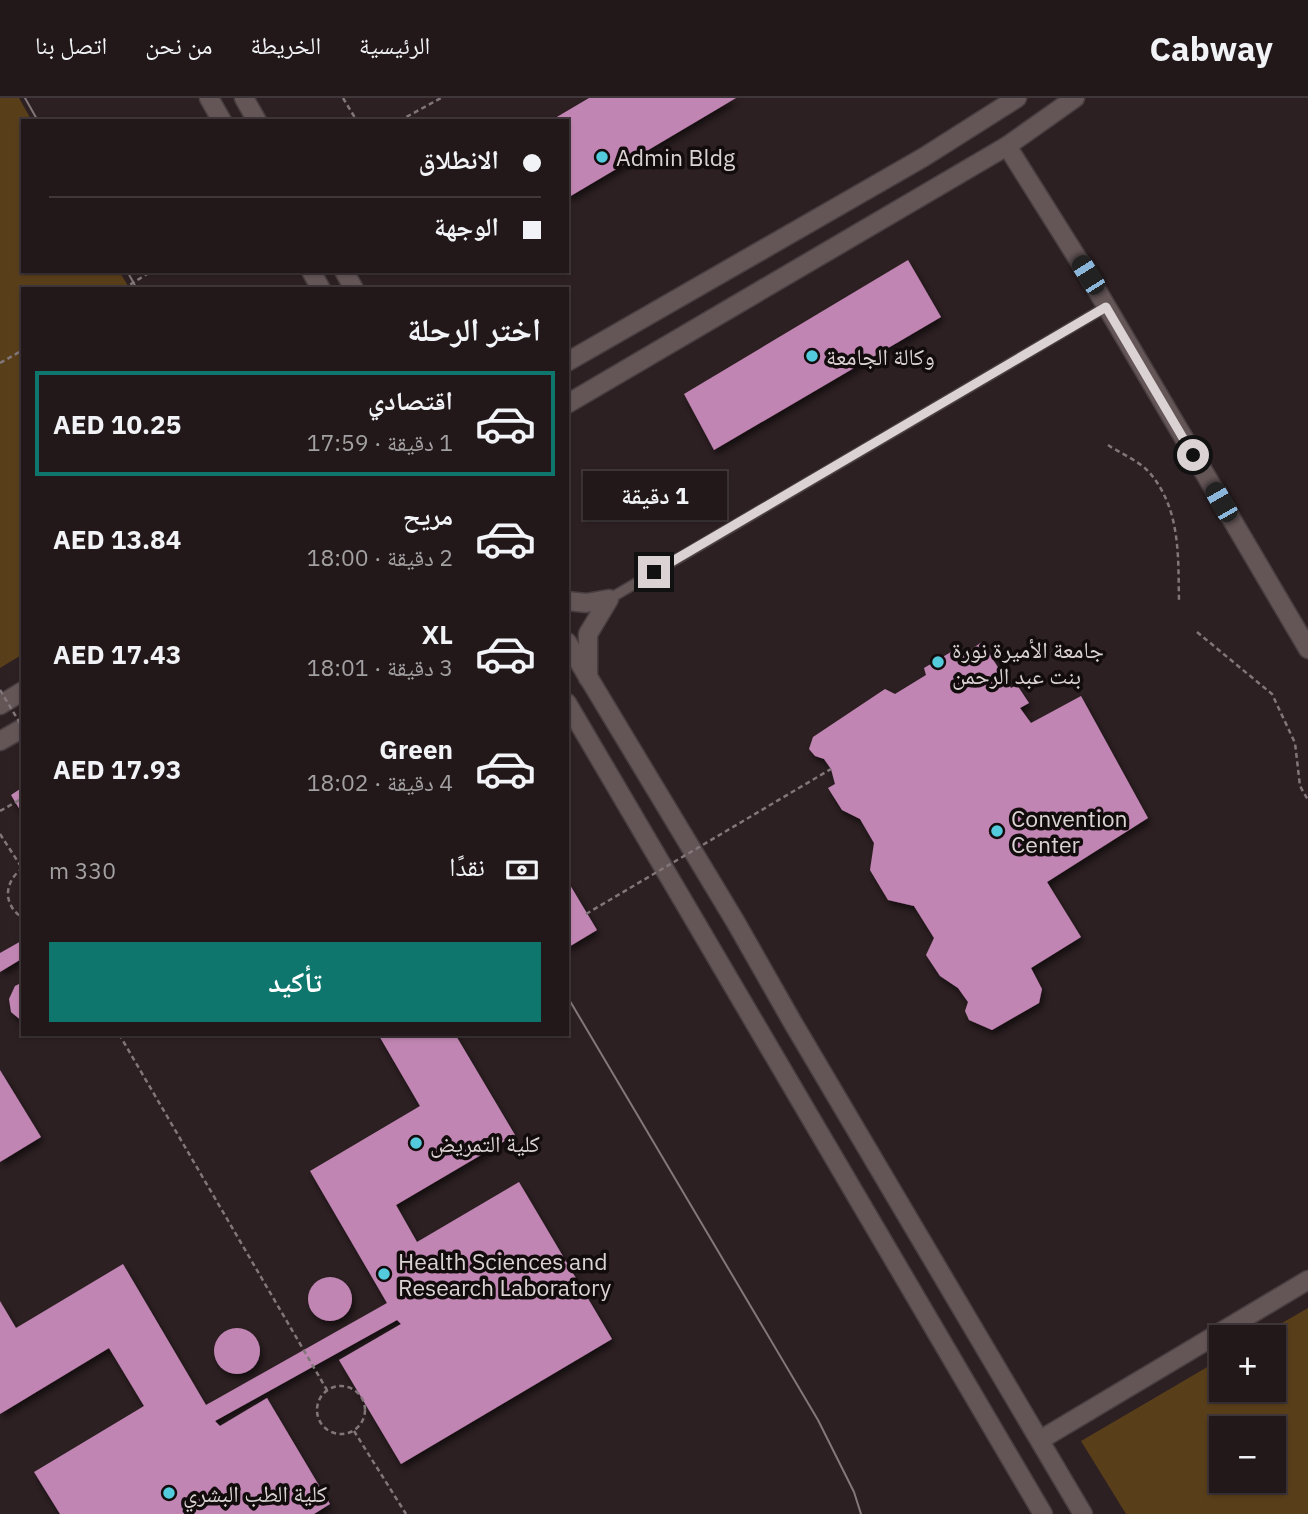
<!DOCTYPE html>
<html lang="ar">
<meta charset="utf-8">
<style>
:root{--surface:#22181a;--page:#2e2527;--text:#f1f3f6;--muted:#a2a0a2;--line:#3f3739;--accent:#0f766e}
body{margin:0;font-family:"IBM Plex Sans","Noto Naskh Arabic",sans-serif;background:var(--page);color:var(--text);direction:rtl;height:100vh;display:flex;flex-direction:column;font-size:26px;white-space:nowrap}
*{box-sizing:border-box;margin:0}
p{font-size:23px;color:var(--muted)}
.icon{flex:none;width:38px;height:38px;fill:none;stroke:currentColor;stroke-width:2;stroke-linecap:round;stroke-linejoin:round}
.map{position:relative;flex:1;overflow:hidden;direction:ltr}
.side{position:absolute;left:21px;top:189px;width:548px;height:749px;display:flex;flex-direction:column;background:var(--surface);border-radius:0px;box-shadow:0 2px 5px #0004,0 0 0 2px var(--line);direction:rtl}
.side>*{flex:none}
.guide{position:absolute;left:21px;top:21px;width:548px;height:154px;border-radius:0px;box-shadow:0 2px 5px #0004,0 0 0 2px var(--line);direction:rtl;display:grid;align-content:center;height:154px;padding:0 28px;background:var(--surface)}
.fabs{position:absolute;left:1209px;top:1227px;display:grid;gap:14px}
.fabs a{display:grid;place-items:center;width:77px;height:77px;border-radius:0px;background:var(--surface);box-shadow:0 2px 5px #0004,0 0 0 2px var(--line);font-size:35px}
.end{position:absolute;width:32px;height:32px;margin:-16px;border:9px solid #dbd2d4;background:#111;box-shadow:0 0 0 4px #111}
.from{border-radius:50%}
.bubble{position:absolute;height:49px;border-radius:0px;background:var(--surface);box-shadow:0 2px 5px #0004,0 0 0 2px var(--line);font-size:23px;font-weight:700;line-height:49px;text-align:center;direction:rtl}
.car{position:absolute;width:21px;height:42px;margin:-21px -10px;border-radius:9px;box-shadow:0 0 5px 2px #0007;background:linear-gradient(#222 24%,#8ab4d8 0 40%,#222 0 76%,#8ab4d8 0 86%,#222 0)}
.guide b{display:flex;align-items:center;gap:24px;height:66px;font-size:26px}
.guide b+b{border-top:2px solid var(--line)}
.guide i{width:18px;height:18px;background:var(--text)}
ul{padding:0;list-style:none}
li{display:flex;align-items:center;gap:21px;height:105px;margin:0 14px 10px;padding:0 14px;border:4px solid transparent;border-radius:0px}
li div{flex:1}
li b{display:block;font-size:26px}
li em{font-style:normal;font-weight:700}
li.selected{border-color:var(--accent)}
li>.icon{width:63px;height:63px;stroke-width:1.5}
h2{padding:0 28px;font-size:32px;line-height:84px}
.pay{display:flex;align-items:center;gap:18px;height:77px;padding:0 28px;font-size:26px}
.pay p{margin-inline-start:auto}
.cta{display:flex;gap:14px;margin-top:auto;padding:14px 28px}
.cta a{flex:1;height:80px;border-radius:0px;background:var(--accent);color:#fff;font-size:28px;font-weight:700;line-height:80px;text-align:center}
header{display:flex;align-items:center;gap:42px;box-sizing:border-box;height:98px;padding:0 35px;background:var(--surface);border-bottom:2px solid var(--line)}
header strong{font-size:33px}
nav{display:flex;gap:38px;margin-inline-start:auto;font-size:24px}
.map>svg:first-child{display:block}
</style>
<header>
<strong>Cabway</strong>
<nav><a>الرئيسية</a><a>الخريطة</a><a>من نحن</a><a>اتصل بنا</a></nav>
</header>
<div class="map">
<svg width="1308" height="1416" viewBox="0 0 1308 1416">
<defs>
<filter id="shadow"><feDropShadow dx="2.5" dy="4.5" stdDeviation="3.5" flood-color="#0009"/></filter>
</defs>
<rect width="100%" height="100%" fill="#2d2023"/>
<g fill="#593e1a" fill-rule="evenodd">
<path d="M0,0H19L32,23H23V173H119L130,191H23V556L0,570Z"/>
<path d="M1308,1210V1416H1126L1081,1343L1221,1261L1222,1292H1274V1239H1258ZM1222,1330H1274V1382H1222Z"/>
</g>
<g fill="#c085b2" filter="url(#shadow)">
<path d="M589,0H736L569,99L567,95V23H550Z"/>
<path d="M908,162L941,219L714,352L684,296Z"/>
<path d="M982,544L1011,590L1017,587L1029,605L1020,610L1031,625L1081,598L1148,720L1047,784L1081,839L1031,870L1042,891L1039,905L992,932L969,922L965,913L968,904L958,890L940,878L926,857L934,840L914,808L888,802L870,772L874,745L860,721L842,712L828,690L835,686L831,671L824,661L815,658L809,651L813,639L885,591L895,596L926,577L924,570L956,551L961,558Z"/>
<path d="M23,689V717L11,697Z"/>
<path d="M567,782L597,832L567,850Z"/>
<path d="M23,842V860L0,874V855Z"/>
<path d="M23,884V924L11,914L9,901L15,888Z"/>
<path d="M378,936H455L515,1037L396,1107L417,1144L519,1084L612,1241L401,1366L339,1262L401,1226L397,1222L215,1323L220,1328L267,1300L330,1406L314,1416H60L34,1374L144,1308L109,1250L0,1316V1203L16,1230L123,1166L206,1307L387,1205L310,1073L420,1008Z"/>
<path d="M0,972L41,1039L0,1064Z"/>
<circle cx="330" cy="1201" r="22"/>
<circle cx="237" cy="1253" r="23"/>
</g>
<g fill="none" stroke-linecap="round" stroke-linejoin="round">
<defs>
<path id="service" d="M609,501L1106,209"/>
<g id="minor">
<path d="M209,0L222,23"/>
<path d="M244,0L257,23"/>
<path d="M1007,48L1088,177L1308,551"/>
<path d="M311,173L321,191"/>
<path d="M344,173L354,191"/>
<path d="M567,264L924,59L1017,0"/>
<path d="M567,306L1007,48L1075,0"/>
<path d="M567,503L586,505L609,501L588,536V580"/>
<path d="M567,544L735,823L793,925L1083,1416"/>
<path d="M567,605L1043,1416"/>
<path d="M0,607L23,593"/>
<path d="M0,643L23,630"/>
<path d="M1040,1342L1308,1182"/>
</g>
</defs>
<use href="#service" stroke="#483e40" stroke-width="12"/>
<use href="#minor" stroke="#483e40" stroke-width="21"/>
<g stroke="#817679" stroke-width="2.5" stroke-dasharray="5 3.5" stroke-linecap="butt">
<path d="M343,0L357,23"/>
<path d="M399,23L441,0"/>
<path d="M123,191L152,173"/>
<path d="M0,265L23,252"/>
<path d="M1108,347C1120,355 1139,363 1149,374C1181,411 1178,458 1179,503"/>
<path d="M1197,534L1272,596L1295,645L1300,688L1308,702"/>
<path d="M0,713L23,700"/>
<path d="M0,736L22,770"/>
<path d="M23,770C4,783 2,807 23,820"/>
<path d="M119,936L327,1292"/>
<circle cx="341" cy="1312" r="24"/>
<path d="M354,1333L406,1416"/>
</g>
<use href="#service" stroke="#645557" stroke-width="9"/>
<use href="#minor" stroke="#645557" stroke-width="18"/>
<g stroke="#827779" stroke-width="2">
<path d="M25,0L38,23"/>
<path d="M127,173L137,191"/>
<path d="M567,898L818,1322L854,1394L861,1416"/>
</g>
<g stroke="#817679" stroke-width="2.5" stroke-dasharray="5 3.5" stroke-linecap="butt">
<path d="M0,592L23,630"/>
<path d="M586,816L831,671"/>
</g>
</g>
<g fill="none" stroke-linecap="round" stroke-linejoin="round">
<path stroke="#dbd2d4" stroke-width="9" d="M654,474L1106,209L1193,357"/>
</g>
<g fill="#54cadd" stroke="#120c0d" stroke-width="2.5">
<circle cx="602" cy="59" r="7"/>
<circle cx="812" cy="258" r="7"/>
<circle cx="938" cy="564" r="7"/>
<circle cx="997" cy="733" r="7"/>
<circle cx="416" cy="1045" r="7"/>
<circle cx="384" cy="1176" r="7"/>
<circle cx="169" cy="1395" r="7"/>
</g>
<g text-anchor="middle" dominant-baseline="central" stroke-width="7" stroke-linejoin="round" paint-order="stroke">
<g font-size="23" fill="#dbd2d4" stroke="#120c0d" text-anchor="start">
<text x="616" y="59">Admin Bldg</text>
<text x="826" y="258">وكالة الجامعة</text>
<text x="952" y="551">جامعة الأميرة نورة<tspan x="952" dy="26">بنت عبد الرحمن</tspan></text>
<text x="1011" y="720">Convention<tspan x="1011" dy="26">Center</tspan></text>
<text x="430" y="1045">كلية التمريض</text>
<text x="398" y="1163">Health Sciences and<tspan x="398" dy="26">Research Laboratory</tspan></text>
<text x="183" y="1395">كلية الطب البشري</text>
</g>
</g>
</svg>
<div class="fabs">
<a>+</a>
<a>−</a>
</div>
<i class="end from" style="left:1193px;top:357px"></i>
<i class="end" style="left:654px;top:474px"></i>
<div class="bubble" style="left:583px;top:373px;width:144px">1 دقيقة</div>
<i class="car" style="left:1088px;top:177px;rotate:328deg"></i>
<i class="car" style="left:1221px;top:404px;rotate:330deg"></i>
<div class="guide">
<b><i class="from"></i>الانطلاق</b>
<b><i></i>الوجهة</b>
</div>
<section class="side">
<h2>اختر الرحلة</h2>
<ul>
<li class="selected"><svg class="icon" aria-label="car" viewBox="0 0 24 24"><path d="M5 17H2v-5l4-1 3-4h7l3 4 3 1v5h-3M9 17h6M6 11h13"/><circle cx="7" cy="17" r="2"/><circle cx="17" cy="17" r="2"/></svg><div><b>اقتصادي</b><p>1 دقيقة · 17:59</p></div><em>AED 10.25</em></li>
<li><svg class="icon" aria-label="car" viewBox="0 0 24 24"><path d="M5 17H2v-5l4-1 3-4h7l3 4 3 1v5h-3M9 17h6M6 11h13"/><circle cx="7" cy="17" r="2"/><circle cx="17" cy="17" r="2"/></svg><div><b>مريح</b><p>2 دقيقة · 18:00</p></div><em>AED 13.84</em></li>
<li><svg class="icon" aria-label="car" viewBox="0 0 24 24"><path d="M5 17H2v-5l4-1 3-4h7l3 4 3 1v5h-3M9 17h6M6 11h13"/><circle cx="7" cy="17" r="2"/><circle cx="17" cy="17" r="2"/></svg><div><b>XL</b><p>3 دقيقة · 18:01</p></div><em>AED 17.43</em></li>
<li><svg class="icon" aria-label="car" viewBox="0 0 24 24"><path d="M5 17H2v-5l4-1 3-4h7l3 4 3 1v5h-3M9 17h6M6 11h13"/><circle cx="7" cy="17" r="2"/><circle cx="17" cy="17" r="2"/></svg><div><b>Green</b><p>4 دقيقة · 18:02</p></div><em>AED 17.93</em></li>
</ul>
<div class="pay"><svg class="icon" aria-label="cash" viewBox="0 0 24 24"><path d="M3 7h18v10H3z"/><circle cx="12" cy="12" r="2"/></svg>نقدًا<p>330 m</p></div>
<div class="cta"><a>تأكيد</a></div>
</section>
</div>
